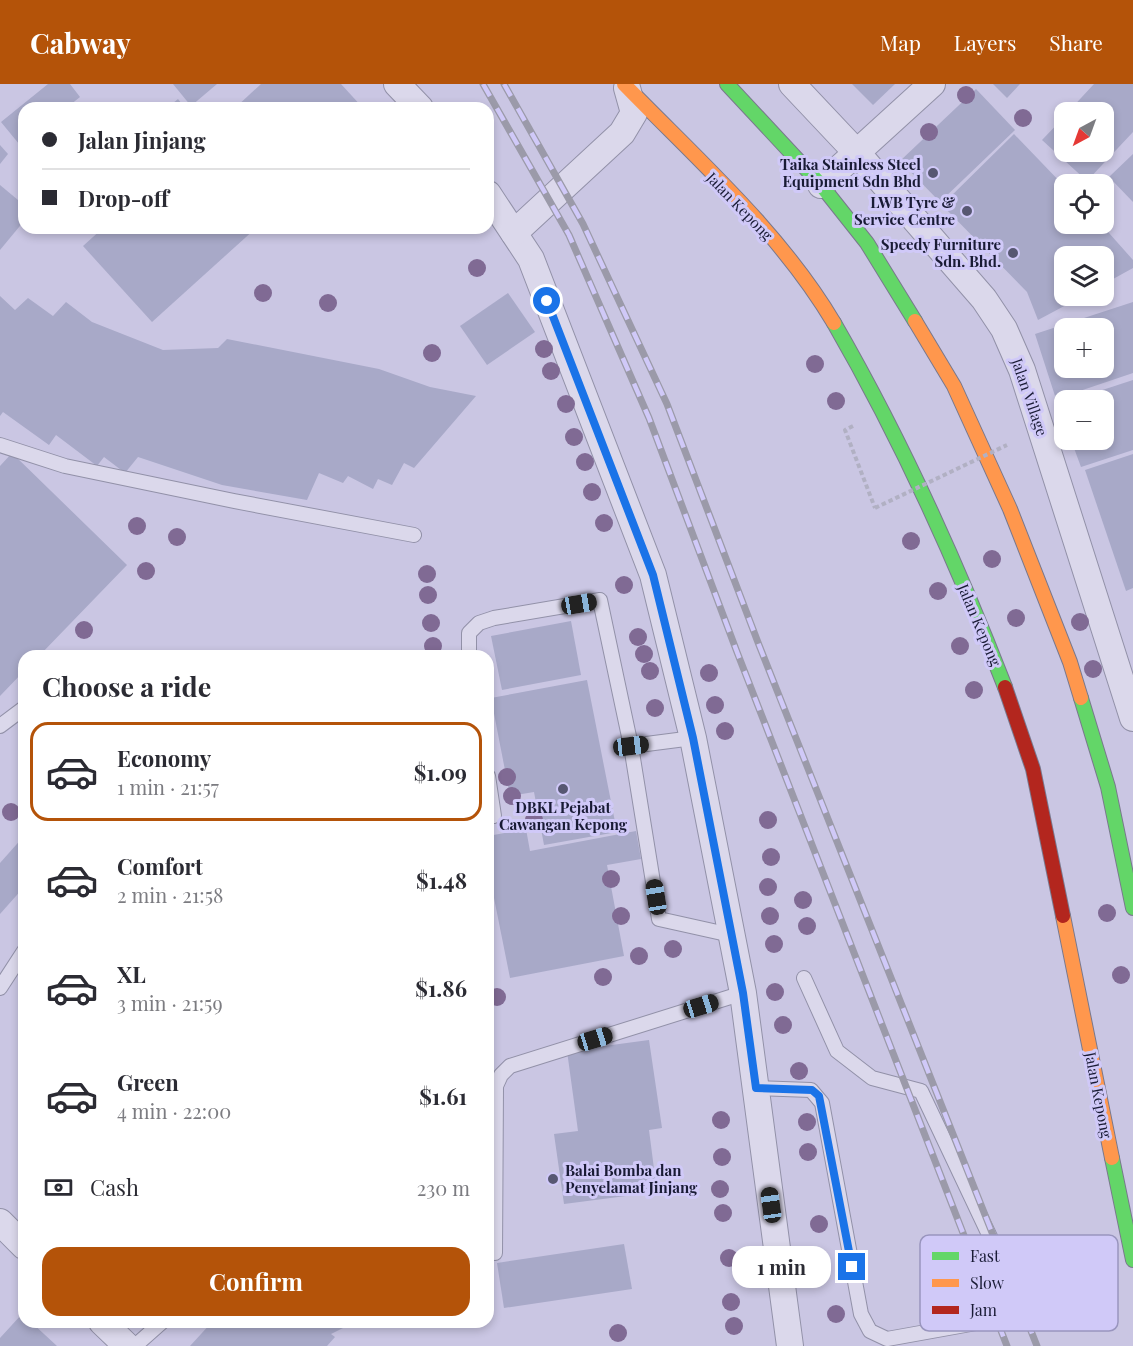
<!DOCTYPE html>
<meta charset="utf-8">
<style>
:root{--surface:#fff;--page:#f7f7f7;--text:#2b2b33;--muted:#7c7c81;--line:#e1e1e2;--accent:#b45309}
body{margin:0;font-family:"Playfair Display",serif;background:var(--page);color:var(--text);height:100vh;display:flex;flex-direction:column;font-size:22px;white-space:nowrap}
*{box-sizing:border-box;margin:0}
p{font-size:20px;color:var(--muted)}
.icon{flex:none;width:33px;height:33px;fill:none;stroke:currentColor;stroke-width:2;stroke-linecap:round;stroke-linejoin:round}
.map{position:relative;flex:1;overflow:hidden}
.sheet{position:absolute;left:18px;top:566px;width:476px;height:678px;display:flex;flex-direction:column;background:var(--surface);border-radius:18px;box-shadow:0 3px 9px #0003}
.sheet>*{flex:none}
.banner{position:absolute;left:18px;top:18px;width:476px;height:132px;border-radius:18px;box-shadow:0 3px 9px #0003;display:grid;align-content:center;height:132px;padding:0 24px;background:var(--surface)}
.needle{width:39px;rotate:221deg}
.buttons{position:absolute;left:1054px;top:18px;display:grid;gap:12px}
.buttons a{display:grid;place-items:center;width:60px;height:60px;border-radius:12px;background:var(--surface);box-shadow:0 3px 9px #0003;font-size:30px}
.end{position:absolute;width:27px;height:27px;margin:-14px;border:8px solid #1a73e8;background:#fff;box-shadow:0 0 0 3px #fff}
.from{border-radius:50%}
.bubble{position:absolute;height:42px;border-radius:18px;background:var(--surface);box-shadow:0 3px 9px #0003;font-size:20px;font-weight:700;line-height:42px;text-align:center}
.car{position:absolute;width:18px;height:36px;margin:-18px -9px;border-radius:8px;box-shadow:0 0 4px 2px #0007;background:linear-gradient(#222 24%,#8ab4d8 0 40%,#222 0 76%,#8ab4d8 0 86%,#222 0)}
.banner b{display:flex;align-items:center;gap:21px;height:57px;font-size:22px}
.banner b+b{border-top:2px solid var(--line)}
.banner i{width:15px;height:15px;background:var(--text)}
ul{padding:0;list-style:none}
li{display:flex;align-items:center;gap:18px;height:99px;margin:0 12px 9px;padding:0 12px;border:3px solid transparent;border-radius:18px}
li div{flex:1}
li b{display:block;font-size:22px}
li em{font-style:normal;font-weight:700}
li.active{border-color:var(--accent)}
li>.icon{width:54px;height:54px;stroke-width:1.5}
h2{padding:0 24px;font-size:27px;line-height:72px}
.pay{display:flex;align-items:center;gap:15px;height:66px;padding:0 24px;font-size:22px}
.pay p{margin-inline-start:auto}
.button{display:flex;gap:12px;margin-top:auto;padding:12px 24px}
.button a{flex:1;height:69px;border-radius:18px;background:var(--accent);color:#fff;font-size:24px;font-weight:700;line-height:69px;text-align:center}
header{display:flex;align-items:center;gap:36px;box-sizing:border-box;height:84px;padding:0 30px;background:var(--accent);color:#fff}
header strong{font-size:28px}
nav{display:flex;gap:33px;margin-inline-start:auto;font-size:21px}
.map>svg:first-child{display:block}
</style>
<header>
<strong>Cabway</strong>
<nav><a>Map</a><a>Layers</a><a>Share</a></nav>
</header>
<div class="map">
<svg width="1133" height="1262" viewBox="0 0 1133 1262">
<rect width="100%" height="100%" fill="#cac6e3"/>
<g fill="#a8a9c8" fill-rule="evenodd">
<path d="M48,0H70L80,13L70,21L73,24H24V66L1,38Z"/>
<path d="M173,0H217L191,22Z"/>
<path d="M261,0H341L363,24H235Z"/>
<path d="M852,0H895L873,21Z"/>
<path d="M993,0H1020L1007,14Z"/>
<path d="M1094,0H1133V48L1087,97L1042,56L1065,32V68H1104V28H1068Z"/>
<path d="M976,5L1015,46L940,118L900,77Z"/>
<path d="M178,15L185,24H167Z"/>
<path d="M1014,50L1065,103V140H1101L1133,176V184L1104,200V172H1065V212H1083L1038,236L1027,208L942,121Z"/>
<path d="M0,61L8,70L0,80Z"/>
<path d="M1133,70V118L1109,93Z"/>
<path d="M0,101L24,121V137L0,166Z"/>
<path d="M103,144H256L152,238L83,162Z"/>
<path d="M508,209L535,248L487,281L460,242Z"/>
<path d="M0,212L15,226L28,214L53,232L66,218L92,238L163,266L218,264L227,255L379,285L430,303L476,312L414,384L404,379L392,401L378,395L373,405L348,392L343,399L319,389L307,416L222,401L138,373L125,389L104,373L97,382L56,351L49,361L3,328L0,332Z"/>
<path d="M1133,218V289L1056,315L1035,250ZM1065,244H1104V284H1065Z"/>
<path d="M1133,296V366L1081,383L1071,356H1104V316H1083L1081,313Z"/>
<path d="M12,369L127,481L39,572H24V587L0,612V382Z"/>
<path d="M1133,370V504L1126,507L1085,386Z"/>
<path d="M571,537L581,591L502,606L491,552Z"/>
<path d="M587,596L617,748L544,761L534,708L510,712L491,614Z"/>
<path d="M526,745L530,767L636,747L641,775L607,781L624,872L510,894L494,814L488,815V752Z"/>
<path d="M24,752V803L0,830V779Z"/>
<path d="M649,956L662,1044L649,1046L657,1108L564,1120L554,1050L578,1047L567,967Z"/>
<path d="M624,1160L632,1205L504,1224L497,1179Z"/>
<path d="M22,1230L24,1238H31L57,1262H0V1254Z"/>
<path d="M212,1238H355L331,1250L335,1253L327,1262H190Z"/>
</g>
<g fill="none" stroke-linecap="round" stroke-linejoin="round">
<defs>
<g id="lane">
<path d="M0,361L65,382L234,417L414,451"/>
<path d="M469,572V549L479,539L494,534L600,516L631,662L659,835L731,851"/>
<path d="M0,642L24,624"/>
<path d="M631,662L693,654"/>
<path d="M488,692L494,732"/>
<path d="M0,904L24,867"/>
<path d="M756,1004L811,1006L822,1019L861,1230L870,1247L887,1255L1004,1234L1017,1224L1018,1212L921,1007L872,994L837,967L804,894"/>
<path d="M495,1169L496,1002L501,991L510,982L743,909"/>
<path d="M135,1262L162,1238"/>
</g>
<g id="street">
<path d="M397,0L420,24"/>
<path d="M792,0L858,70L984,215L1004,245L1022,286L1133,634"/>
<path d="M821,101L932,0"/>
<path d="M488,110L531,175L653,491L693,654L743,909L790,1262"/>
<path d="M514,149L622,49L634,29L627,4"/>
<path d="M0,1138L24,1162"/>
<path d="M102,1238L127,1262"/>
</g>
<g id="fast">
<path d="M727,0L821,101L867,159L915,237"/>
<path d="M834,239C901,355 957,479 1005,603"/>
<path d="M1081,614L1108,703L1133,824"/>
<path d="M1112,1074L1133,1176"/>
</g>
<g id="slow">
<path d="M624,0C698,76 780,148 834,239"/>
<path d="M915,237L954,302L1010,425L1070,578L1081,614"/>
<path d="M1063,832L1112,1074"/>
</g>
<path id="jam" d="M1005,603L1033,685L1063,832"/>
</defs>
<use href="#lane" stroke="#9291a8" stroke-width="16"/>
<use href="#street" stroke="#9291a8" stroke-width="28"/>
<use href="#fast" stroke="#79788d" stroke-width="16"/>
<use href="#slow" stroke="#79788d" stroke-width="16"/>
<use href="#jam" stroke="#79788d" stroke-width="16"/>
<path stroke="#b1b0c3" stroke-width="4" stroke-dasharray="4.5 3" stroke-linecap="butt" d="M853,342L845,346L875,424"/>
<use href="#lane" stroke="#dbd8eb" stroke-width="14"/>
<use href="#street" stroke="#dbd8eb" stroke-width="26"/>
<use href="#fast" stroke="#63d668" stroke-width="14"/>
<use href="#slow" stroke="#ff974d" stroke-width="14"/>
<use href="#jam" stroke="#b3261e" stroke-width="14"/>
<defs>
<g id="rail">
<path d="M483,0L569,151L649,334L737,568L1007,1262"/>
<path d="M504,0L583,140L667,320L759,561L1037,1262"/>
</g>
</defs>
<use href="#rail" stroke="#9b9aa9" stroke-width="7"/>
<use href="#rail" stroke="#d0c9f8" stroke-width="4.5" stroke-dasharray="14" stroke-linecap="butt"/>
<path stroke="#b1b0c3" stroke-width="4" stroke-dasharray="4.5 3" stroke-linecap="butt" d="M875,424L1007,361"/>
</g>
<g fill="#806a94">
<circle cx="966" cy="11" r="9"/>
<circle cx="1023" cy="34" r="9"/>
<circle cx="929" cy="48" r="9"/>
<circle cx="477" cy="184" r="9"/>
<circle cx="263" cy="209" r="9"/>
<circle cx="328" cy="219" r="9"/>
<circle cx="544" cy="265" r="9"/>
<circle cx="432" cy="269" r="9"/>
<circle cx="815" cy="280" r="9"/>
<circle cx="551" cy="287" r="9"/>
<circle cx="836" cy="317" r="9"/>
<circle cx="566" cy="320" r="9"/>
<circle cx="574" cy="353" r="9"/>
<circle cx="585" cy="378" r="9"/>
<circle cx="592" cy="408" r="9"/>
<circle cx="604" cy="439" r="9"/>
<circle cx="137" cy="442" r="9"/>
<circle cx="177" cy="453" r="9"/>
<circle cx="911" cy="457" r="9"/>
<circle cx="992" cy="475" r="9"/>
<circle cx="146" cy="487" r="9"/>
<circle cx="427" cy="490" r="9"/>
<circle cx="624" cy="501" r="9"/>
<circle cx="938" cy="507" r="9"/>
<circle cx="428" cy="511" r="9"/>
<circle cx="1016" cy="534" r="9"/>
<circle cx="1080" cy="538" r="9"/>
<circle cx="431" cy="539" r="9"/>
<circle cx="84" cy="546" r="9"/>
<circle cx="638" cy="553" r="9"/>
<circle cx="433" cy="562" r="9"/>
<circle cx="960" cy="562" r="9"/>
<circle cx="644" cy="570" r="9"/>
<circle cx="1093" cy="585" r="9"/>
<circle cx="650" cy="587" r="9"/>
<circle cx="709" cy="589" r="9"/>
<circle cx="974" cy="606" r="9"/>
<circle cx="715" cy="621" r="9"/>
<circle cx="655" cy="624" r="9"/>
<circle cx="725" cy="647" r="9"/>
<circle cx="507" cy="693" r="9"/>
<circle cx="512" cy="712" r="9"/>
<circle cx="11" cy="728" r="9"/>
<circle cx="534" cy="736" r="9"/>
<circle cx="768" cy="736" r="9"/>
<circle cx="771" cy="773" r="9"/>
<circle cx="611" cy="795" r="9"/>
<circle cx="768" cy="803" r="9"/>
<circle cx="803" cy="816" r="9"/>
<circle cx="1107" cy="829" r="9"/>
<circle cx="621" cy="832" r="9"/>
<circle cx="770" cy="832" r="9"/>
<circle cx="807" cy="842" r="9"/>
<circle cx="774" cy="860" r="9"/>
<circle cx="673" cy="865" r="9"/>
<circle cx="639" cy="872" r="9"/>
<circle cx="1121" cy="891" r="9"/>
<circle cx="603" cy="893" r="9"/>
<circle cx="775" cy="908" r="9"/>
<circle cx="497" cy="913" r="9"/>
<circle cx="783" cy="941" r="9"/>
<circle cx="799" cy="987" r="9"/>
<circle cx="721" cy="1036" r="9"/>
<circle cx="807" cy="1038" r="9"/>
<circle cx="808" cy="1068" r="9"/>
<circle cx="722" cy="1073" r="9"/>
<circle cx="720" cy="1105" r="9"/>
<circle cx="723" cy="1129" r="9"/>
<circle cx="819" cy="1140" r="9"/>
<circle cx="729" cy="1174" r="9"/>
<circle cx="731" cy="1218" r="9"/>
<circle cx="836" cy="1230" r="9"/>
<circle cx="734" cy="1242" r="9"/>
<circle cx="618" cy="1249" r="9"/>
</g>
<g fill="none" stroke-linecap="round" stroke-linejoin="round">
<path stroke="#1a73e8" stroke-width="8" d="M547,217L653,491L693,654L743,909L756,1004L812,1006L819,1012L852,1183"/>
</g>
<g fill="#575772" stroke="#d0c9f8" stroke-width="2">
<circle cx="933" cy="89" r="6"/>
<circle cx="967" cy="127" r="6"/>
<circle cx="1013" cy="169" r="6"/>
<circle cx="563" cy="705" r="6"/>
<circle cx="553" cy="1095" r="6"/>
</g>
<g text-anchor="middle" dominant-baseline="central" stroke-width="6" stroke-linejoin="round" paint-order="stroke">
<g font-size="15" font-weight="bold" fill="#191b35" stroke="#d0c9f8" text-anchor="end">
<text x="921" y="80">Taika Stainless Steel<tspan x="921" dy="17">Equipment Sdn Bhd</tspan></text>
<text x="955" y="118">LWB Tyre &amp;<tspan x="955" dy="17">Service Centre</tspan></text>
<text x="1001" y="160">Speedy Furniture<tspan x="1001" dy="17">Sdn. Bhd.</tspan></text>
<text x="563" y="723" text-anchor="middle">DBKL Pejabat<tspan x="563" dy="17">Cawangan Kepong</tspan></text>
<text x="565" y="1086" text-anchor="start">Balai Bomba dan<tspan x="565" dy="17">Penyelamat Jinjang</tspan></text>
</g>
<g font-size="15" fill="#191b35" stroke="#d0c9f8">
<text transform="translate(740 122) rotate(46)">Jalan Kepong</text>
<text transform="translate(1030 313) rotate(71)">Jalan Village</text>
<text transform="translate(980 541) rotate(67)">Jalan Kepong</text>
<text transform="translate(1099 1011) rotate(79)">Jalan Kepong</text>
</g>
</g>
<rect x="920" y="1151" width="198" height="96" rx="9" fill="#d0c9f8" stroke="#9995be" stroke-width="1.5"/>
<rect x="932" y="1168" width="27" height="8" fill="#63d668"/>
<rect x="932" y="1195" width="27" height="8" fill="#ff974d"/>
<rect x="932" y="1222" width="27" height="8" fill="#b3261e"/>
<g font-size="16" fill="#191b35">
<text x="970" y="1178">Fast</text>
<text x="970" y="1205">Slow</text>
<text x="970" y="1232">Jam</text>
</g>
</svg>
<div class="buttons">
<a><svg class="needle" viewBox="-14 -14 28 28"><path d="M0-13l5 13h-10z" fill="#e53935"/><path d="M0 13l5-13h-10z" fill="#7c7c81"/></svg></a>
<a><svg class="icon" aria-label="locate" viewBox="0 0 24 24"><circle cx="12" cy="12" r="6"/><path d="M12 2v4M12 18v4M2 12h4M18 12h4"/></svg></a>
<a><svg class="icon" aria-label="layers" viewBox="0 0 24 24"><path d="M12 4l9 5-9 5-9-5zM3 14l9 5 9-5"/></svg></a>
<a>+</a>
<a>−</a>
</div>
<i class="end from" style="left:547px;top:217px"></i>
<i class="end" style="left:852px;top:1183px"></i>
<div class="bubble" style="left:732px;top:1162px;width:99px">1 min</div>
<i class="car" style="left:579px;top:520px;rotate:80deg"></i>
<i class="car" style="left:631px;top:662px;rotate:83deg"></i>
<i class="car" style="left:656px;top:813px;rotate:351deg"></i>
<i class="car" style="left:701px;top:922px;rotate:73deg"></i>
<i class="car" style="left:595px;top:955px;rotate:73deg"></i>
<i class="car" style="left:771px;top:1121px;rotate:352deg"></i>
<div class="banner">
<b><i class="from"></i>Jalan Jinjang</b>
<b><i></i>Drop-off</b>
</div>
<section class="sheet">
<h2>Choose a ride</h2>
<ul>
<li class="active"><svg class="icon" aria-label="car" viewBox="0 0 24 24"><path d="M5 17H2v-5l4-1 3-4h7l3 4 3 1v5h-3M9 17h6M6 11h13"/><circle cx="7" cy="17" r="2"/><circle cx="17" cy="17" r="2"/></svg><div><b>Economy</b><p>1 min · 21:57</p></div><em>$1.09</em></li>
<li><svg class="icon" aria-label="car" viewBox="0 0 24 24"><path d="M5 17H2v-5l4-1 3-4h7l3 4 3 1v5h-3M9 17h6M6 11h13"/><circle cx="7" cy="17" r="2"/><circle cx="17" cy="17" r="2"/></svg><div><b>Comfort</b><p>2 min · 21:58</p></div><em>$1.48</em></li>
<li><svg class="icon" aria-label="car" viewBox="0 0 24 24"><path d="M5 17H2v-5l4-1 3-4h7l3 4 3 1v5h-3M9 17h6M6 11h13"/><circle cx="7" cy="17" r="2"/><circle cx="17" cy="17" r="2"/></svg><div><b>XL</b><p>3 min · 21:59</p></div><em>$1.86</em></li>
<li><svg class="icon" aria-label="car" viewBox="0 0 24 24"><path d="M5 17H2v-5l4-1 3-4h7l3 4 3 1v5h-3M9 17h6M6 11h13"/><circle cx="7" cy="17" r="2"/><circle cx="17" cy="17" r="2"/></svg><div><b>Green</b><p>4 min · 22:00</p></div><em>$1.61</em></li>
</ul>
<div class="pay"><svg class="icon" aria-label="cash" viewBox="0 0 24 24"><path d="M3 7h18v10H3z"/><circle cx="12" cy="12" r="2"/></svg>Cash<p>230 m</p></div>
<div class="button"><a>Confirm</a></div>
</section>
</div>
